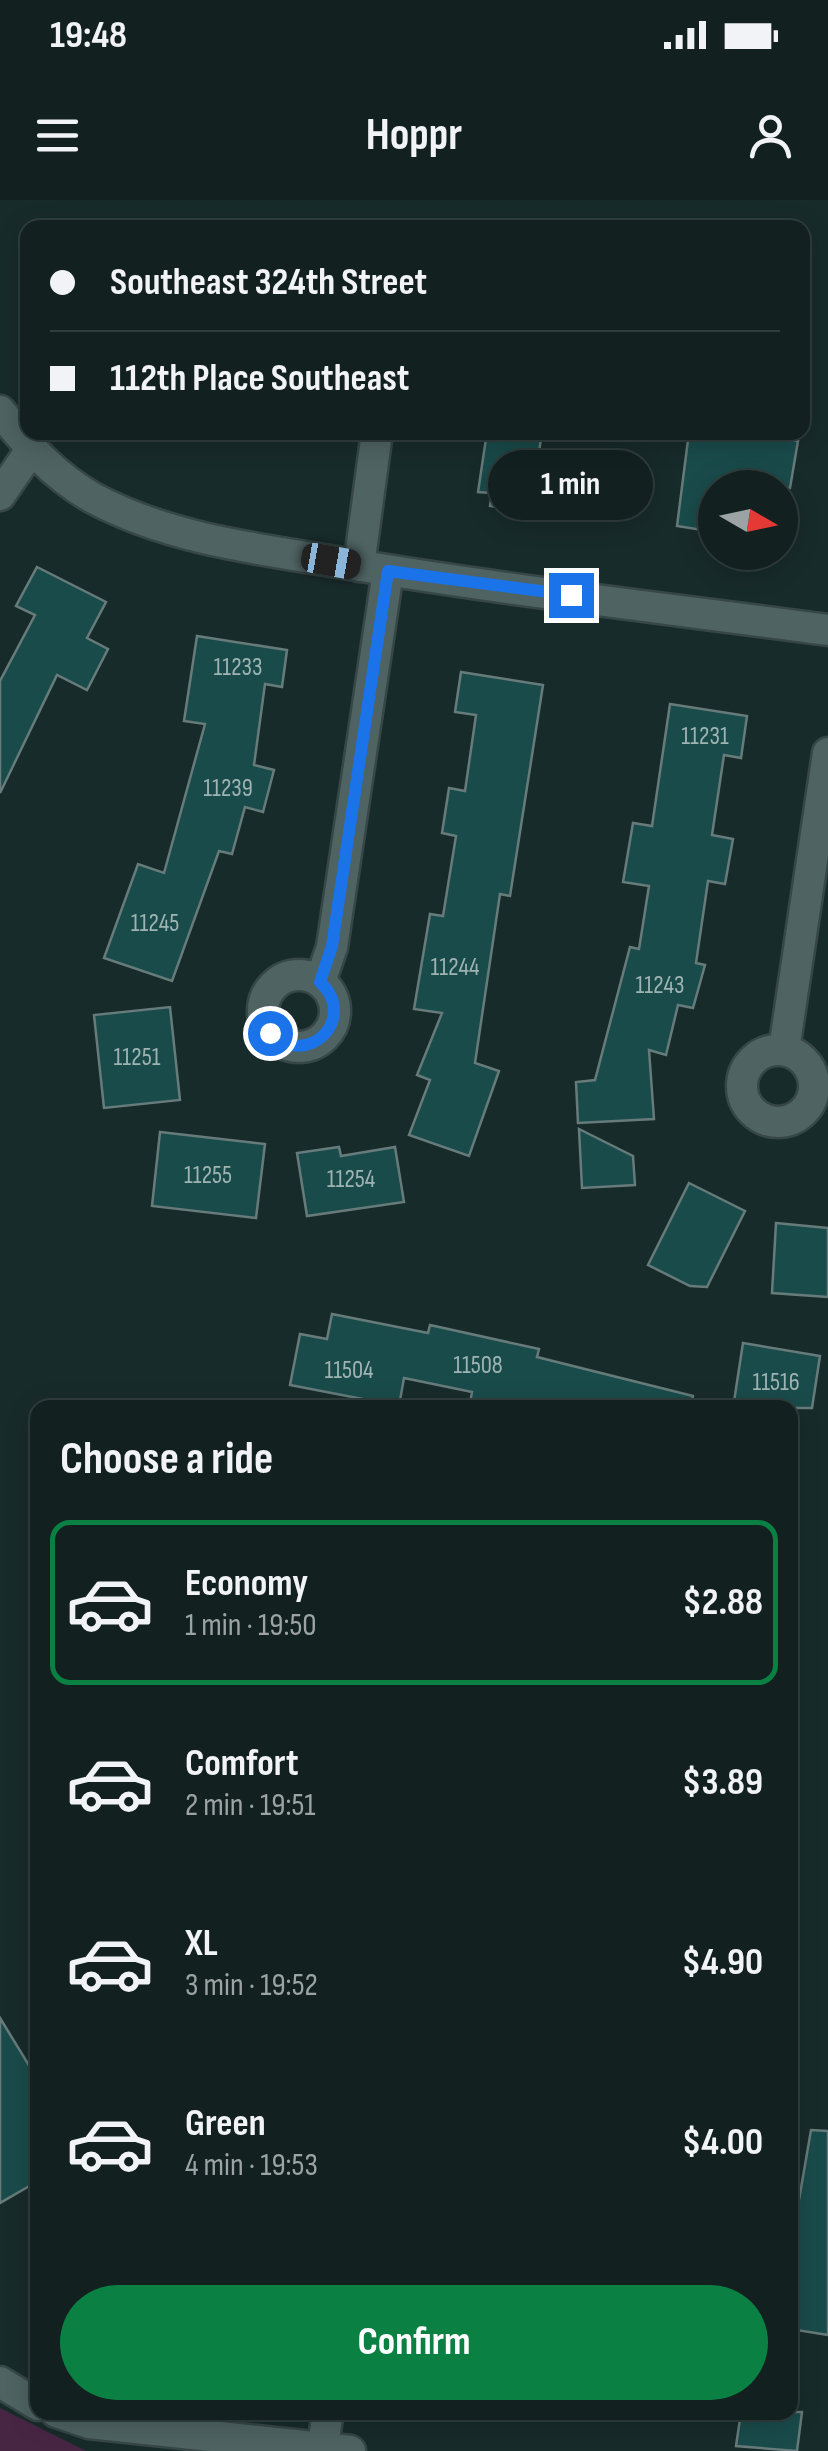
<!DOCTYPE html>
<meta charset="utf-8">
<style>
:root{--surface:#122020;--page:#1b2829;--text:#f1f3f6;--muted:#9ca3a5;--line:#313e3e;--accent:#0b8043}
body{margin:0;font-family:"Sofia Sans Condensed",sans-serif;background:var(--page);color:var(--text);height:100vh;display:flex;flex-direction:column;font-size:38px;white-space:nowrap}
*{box-sizing:border-box;margin:0}
p{font-size:32px;color:var(--muted)}
.icon{flex:none;width:55px;height:55px;fill:none;stroke:currentColor;stroke-width:2;stroke-linecap:round;stroke-linejoin:round}
.map{position:relative;flex:1;overflow:hidden}
.side{position:absolute;left:30px;top:1200px;width:768px;height:1020px;display:flex;flex-direction:column;background:var(--surface);border-radius:20px;box-shadow:0 5px 25px #0003,0 0 0 2px var(--line)}
.side>*{flex:none}
.hud{position:absolute;left:20px;top:20px;width:790px;height:220px;border-radius:20px;box-shadow:0 5px 25px #0003,0 0 0 2px var(--line);display:grid;align-content:center;height:220px;padding:0 30px;background:var(--surface)}
.needle{width:65px;rotate:99deg}
.fabs{position:absolute;left:698px;top:270px;display:grid;gap:20px}
.fabs a{display:grid;place-items:center;width:100px;height:100px;border-radius:50%;background:var(--surface);box-shadow:0 5px 25px #0003,0 0 0 2px var(--line);font-size:50px}
.end{position:absolute;width:45px;height:45px;margin:-22px;border:12px solid #1a73e8;background:#fff;box-shadow:0 0 0 5px #fff}
.from{border-radius:50%}
.bubble{position:absolute;height:70px;border-radius:35px;background:var(--surface);box-shadow:0 5px 25px #0003,0 0 0 2px var(--line);font-size:32px;font-weight:700;line-height:70px;text-align:center}
.car{position:absolute;width:30px;height:60px;margin:-30px -15px;border-radius:12px;box-shadow:0 0 8px 2px #0007;background:linear-gradient(#222 24%,#8ab4d8 0 40%,#222 0 76%,#8ab4d8 0 86%,#222 0)}
.hud b{display:flex;align-items:center;gap:35px;height:95px;font-size:38px}
.hud b+b{border-top:2px solid var(--line)}
.hud i{width:25px;height:25px;background:var(--text)}
ul{padding:0;list-style:none}
li{display:flex;align-items:center;gap:30px;height:165px;margin:0 20px 15px;padding:0 10px;border:5px solid transparent;border-radius:20px}
li div{flex:1}
li b{display:block;font-size:38px}
li em{font-style:normal;font-weight:700}
li.active{border-color:var(--accent)}
li>.icon{width:90px;height:90px;stroke-width:1.5}
h2{padding:0 30px;font-size:45px;line-height:120px}
.action{display:flex;gap:20px;margin-top:auto;padding:20px 30px}
.action a{flex:1;height:115px;border-radius:60px;background:var(--accent);color:#fff;font-size:40px;font-weight:700;line-height:115px;text-align:center}
.status{display:flex;justify-content:space-between;align-items:center;height:70px;padding:0 50px;background:var(--surface);direction:ltr}
.status svg{height:28px;fill:currentColor}
header{display:flex;justify-content:space-between;align-items:center;height:130px;padding:0 30px;background:var(--surface);font-size:45px;font-weight:700}
.map>svg:first-child{display:block}
</style>
<div class="status"><b>19:48</b><svg viewBox="0 0 49 12"><path d="M0 12V9h3v3zM5 12V6h3v6zM10 12V3h3v9zM15 12V0h3v12zM26 1h20v11H26zM47 4h2v5h-2z"/></svg></div>
<header><svg class="icon" aria-label="menu" viewBox="0 0 24 24"><path d="M4 6h16M4 12h16M4 18h16"/></svg>Hoppr<svg class="icon" aria-label="person" viewBox="0 0 24 24"><circle cx="12" cy="8" r="4"/><path d="M4 21q1-7 8-7t8 7"/></svg></header>
<div class="map">
<svg width="828" height="2251" viewBox="0 0 828 2251">
<rect width="100%" height="100%" fill="#182b2b"/>
<path fill="#472644" d="M0,2208L86,2251H0Z"/>
<g fill="#1a4b4b" stroke="#667b7a" stroke-width="2.5">
<path d="M487,232H542L530,312L490,306L492,293L478,292Z"/>
<path d="M689,232H747L798,241L790,288H715V332L677,326Z"/>
<path d="M37,367L106,402L87,438L108,449L87,490L57,475L0,593V481L35,415L16,406Z"/>
<path d="M197,436L287,450L282,487L265,484L254,565L274,570L263,612L245,607L232,654L219,651L172,781L104,758L138,664L164,673L205,524L184,521Z"/>
<path d="M461,472L543,485L510,696L500,694L475,863L499,871L469,956L409,935L430,880L417,875L442,813L414,809L430,714L443,716L456,636L442,633L449,588L465,591L476,515L455,512Z"/>
<path d="M670,504L747,516L741,558L724,555L712,635L733,639L725,684L708,681L696,763L705,765L693,808L678,805L666,855L649,850L654,919L578,923L576,882L595,880L630,747L639,749L649,686L623,682L633,623L652,626Z"/>
<path d="M170,807L180,900L104,908L94,815Z"/>
<path d="M579,929L633,956L635,985L582,988Z"/>
<path d="M160,932L265,944L256,1018L152,1006Z"/>
<path d="M339,947L341,956L395,947L404,1002L307,1016L297,953Z"/>
<path d="M689,983L745,1011L707,1087L690,1086L648,1065Z"/>
<path d="M776,1023L828,1028V1097L772,1093Z"/>
<path d="M332,1114L428,1133L430,1125L539,1149L537,1157L693,1196L691,1208H469L472,1192L404,1178L399,1206L290,1185L300,1134L327,1139Z"/>
<path d="M743,1143L820,1156L812,1208H733Z"/>
<path d="M0,1818L38,1880V1981L0,2003Z"/>
<path d="M811,1930L828,1931V2135L790,2129V2028L794,2029Z"/>
<path d="M741,2212H802L797,2251L736,2246Z"/>
</g>
<g fill="none" stroke-linecap="round" stroke-linejoin="round">
<defs>
<g id="minor">
<path d="M0,211C27,245 54,276 93,298C173,341 267,350 356,365C512,391 671,409 828,430"/>
<path d="M0,295L31,250"/>
<path d="M359,366L377,232"/>
<circle cx="299" cy="811" r="36"/>
<path d="M320,782L332,747L388,371"/>
<circle cx="778" cy="886" r="36"/>
<path d="M784,850L828,553"/>
<path d="M0,2182L38,2205"/>
<path d="M56,2212L89,2223L350,2251"/>
<path d="M322,2251L328,2212"/>
</g>
</defs>
<use href="#minor" stroke="#374646" stroke-width="35"/>
<use href="#minor" stroke="#4f6363" stroke-width="30"/>
</g>
<g fill="none" stroke-linecap="round" stroke-linejoin="round">
<path stroke="#1a73e8" stroke-width="12" d="M270,833C308,870 359,818 320,782L332,746L388,371L571,395"/>
</g>
<g text-anchor="middle" dominant-baseline="central" stroke-width="10" stroke-linejoin="round" paint-order="stroke">
<g font-size="25" fill="#9fb3b3">
<text x="238" y="467">11233</text>
<text x="705" y="536">11231</text>
<text x="228" y="588">11239</text>
<text x="155" y="723">11245</text>
<text x="455" y="767">11244</text>
<text x="660" y="785">11243</text>
<text x="137" y="857">11251</text>
<text x="208" y="975">11255</text>
<text x="351" y="979">11254</text>
<text x="478" y="1165">11508</text>
<text x="349" y="1170">11504</text>
<text x="776" y="1182">11516</text>
</g>
</g>
</svg>
<div class="fabs">
<a><svg class="needle" viewBox="-14 -14 28 28"><path d="M0-13l5 13h-10z" fill="#e53935"/><path d="M0 13l5-13h-10z" fill="#9ca3a5"/></svg></a>
</div>
<i class="end from" style="left:270px;top:833px"></i>
<i class="end" style="left:571px;top:395px"></i>
<div class="bubble" style="left:488px;top:250px;width:165px">1 min</div>
<i class="car" style="left:331px;top:361px;rotate:100deg"></i>
<div class="hud">
<b><i class="from"></i>Southeast 324th Street</b>
<b><i></i>112th Place Southeast</b>
</div>
<section class="side">
<h2>Choose a ride</h2>
<ul>
<li class="active"><svg class="icon" aria-label="car" viewBox="0 0 24 24"><path d="M5 17H2v-5l4-1 3-4h7l3 4 3 1v5h-3M9 17h6M6 11h13"/><circle cx="7" cy="17" r="2"/><circle cx="17" cy="17" r="2"/></svg><div><b>Economy</b><p>1 min · 19:50</p></div><em>$2.88</em></li>
<li><svg class="icon" aria-label="car" viewBox="0 0 24 24"><path d="M5 17H2v-5l4-1 3-4h7l3 4 3 1v5h-3M9 17h6M6 11h13"/><circle cx="7" cy="17" r="2"/><circle cx="17" cy="17" r="2"/></svg><div><b>Comfort</b><p>2 min · 19:51</p></div><em>$3.89</em></li>
<li><svg class="icon" aria-label="car" viewBox="0 0 24 24"><path d="M5 17H2v-5l4-1 3-4h7l3 4 3 1v5h-3M9 17h6M6 11h13"/><circle cx="7" cy="17" r="2"/><circle cx="17" cy="17" r="2"/></svg><div><b>XL</b><p>3 min · 19:52</p></div><em>$4.90</em></li>
<li><svg class="icon" aria-label="car" viewBox="0 0 24 24"><path d="M5 17H2v-5l4-1 3-4h7l3 4 3 1v5h-3M9 17h6M6 11h13"/><circle cx="7" cy="17" r="2"/><circle cx="17" cy="17" r="2"/></svg><div><b>Green</b><p>4 min · 19:53</p></div><em>$4.00</em></li>
</ul>
<div class="action"><a>Confirm</a></div>
</section>
</div>
